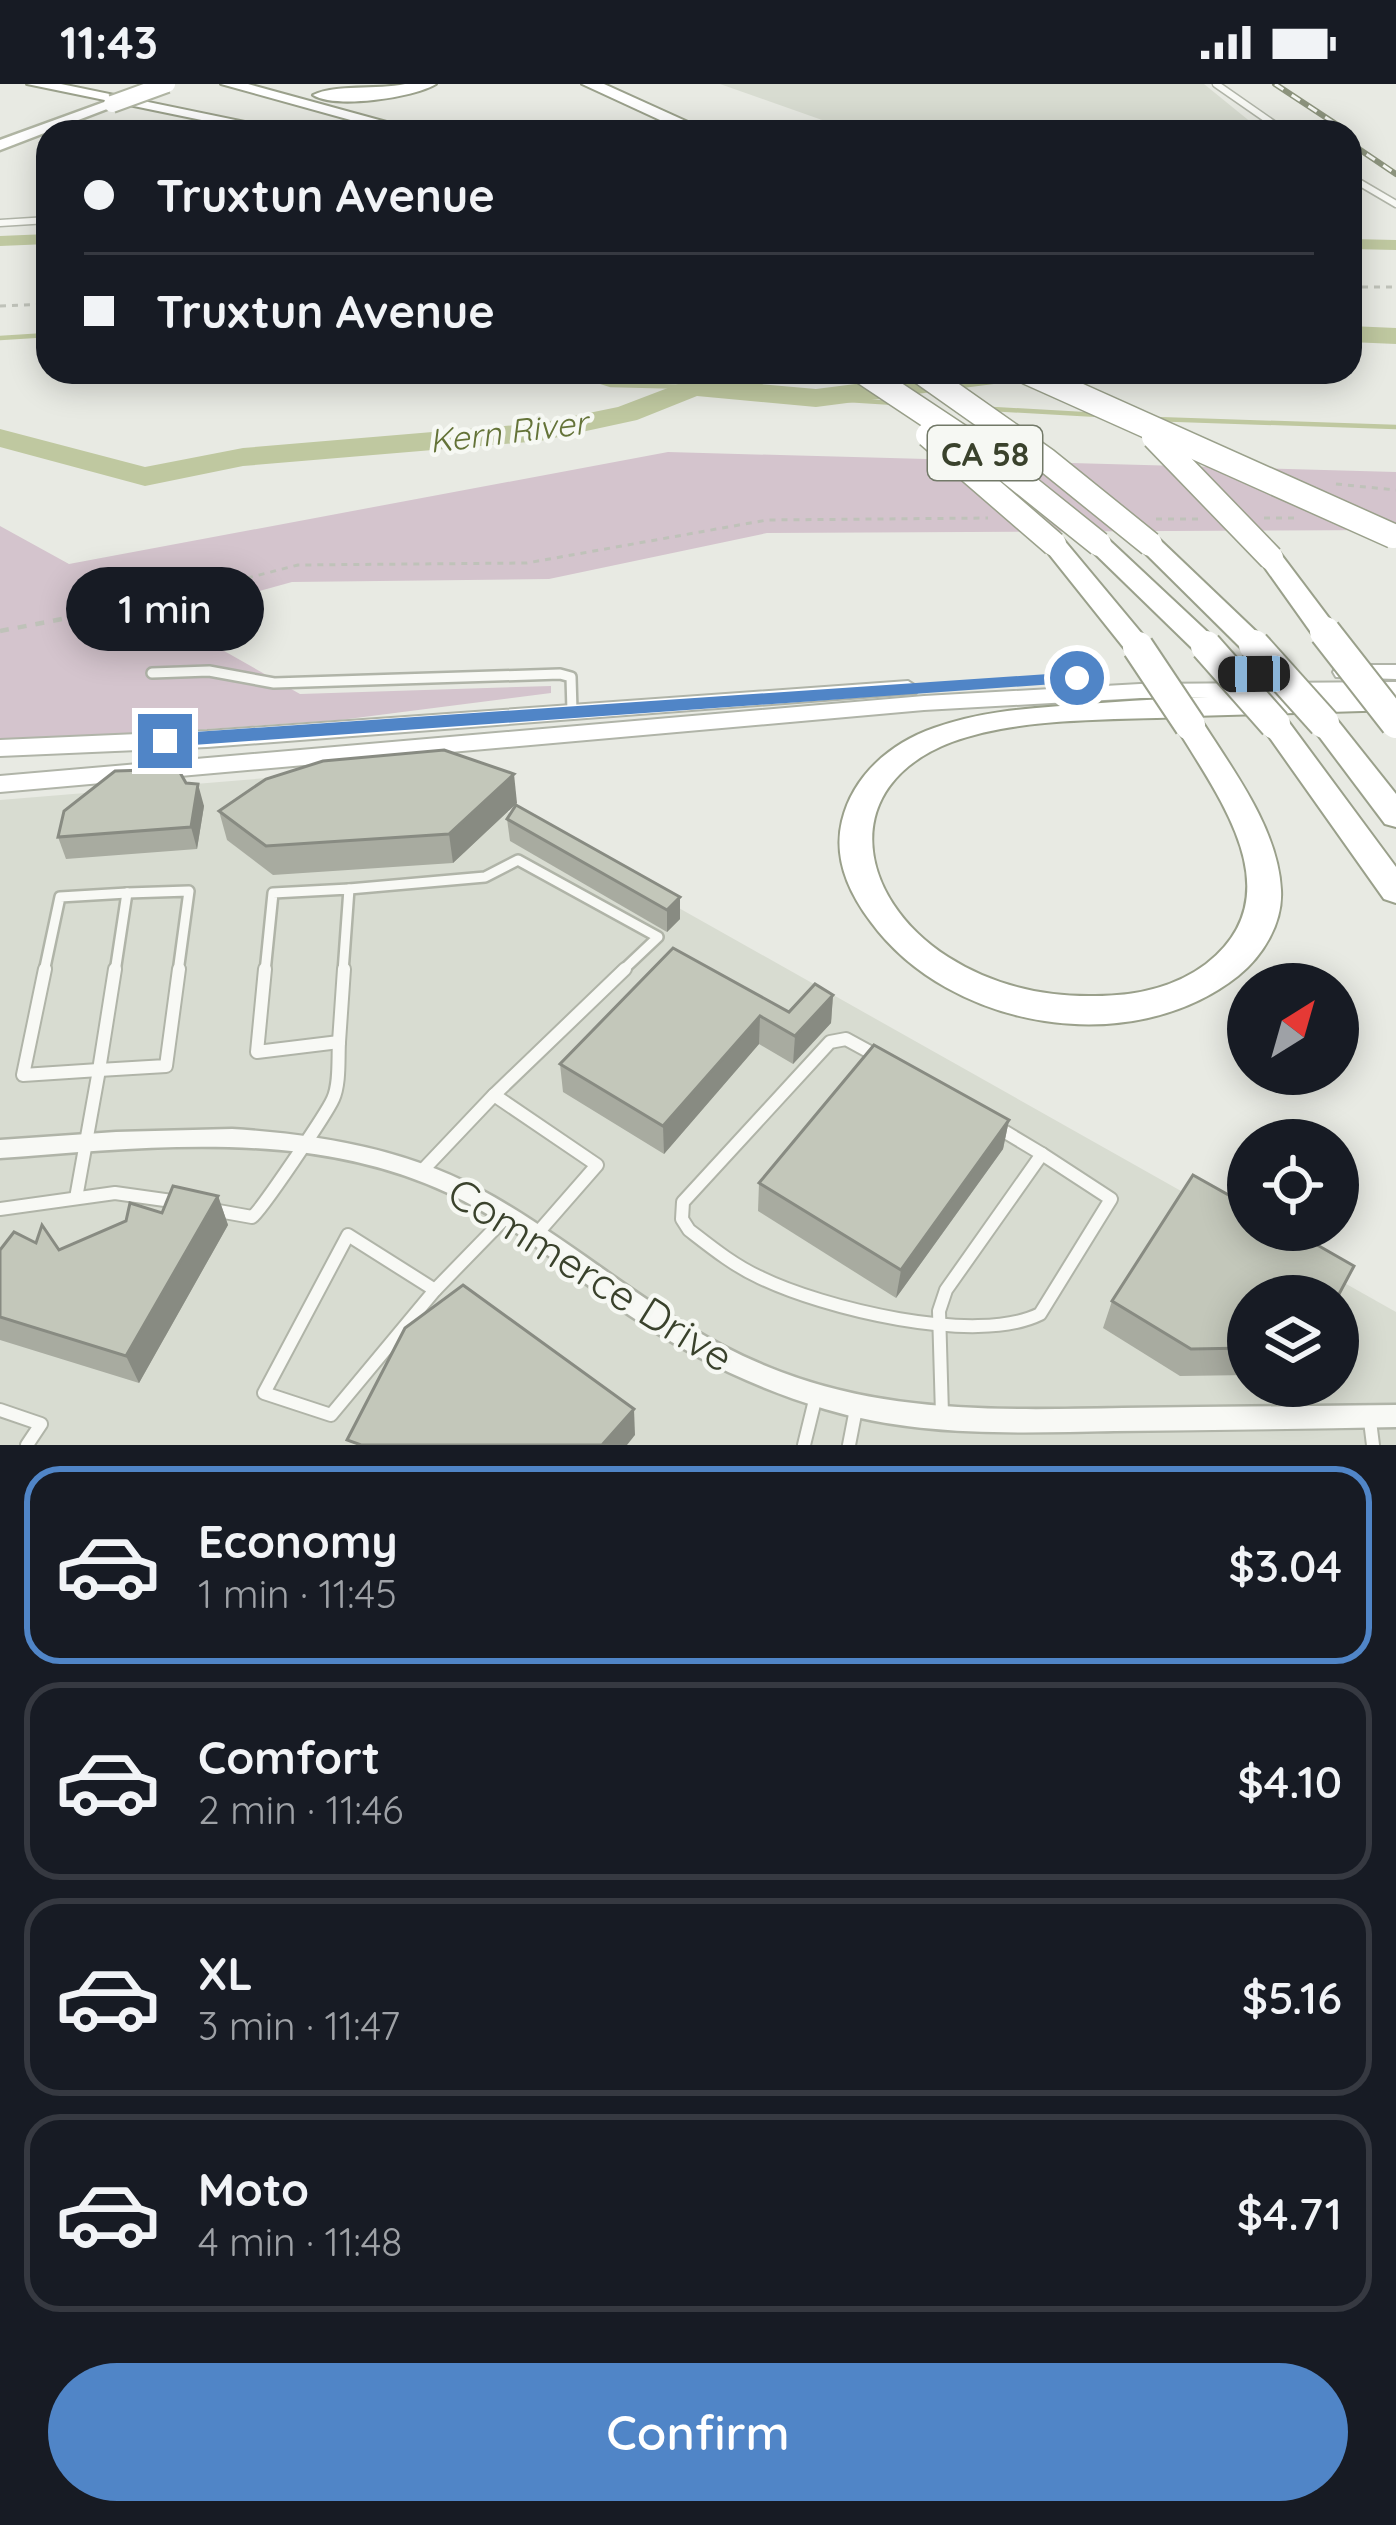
<!DOCTYPE html>
<meta charset="utf-8">
<style>
:root{--surface:#171b24;--page:#20242c;--text:#f1f3f6;--muted:#9ea1a6;--line:#363941;--accent:#5085c7}
body{margin:0;font-family:Quicksand,sans-serif;background:var(--page);color:var(--text);height:100vh;display:flex;flex-direction:column;font-size:45px;white-space:nowrap}
*{box-sizing:border-box;margin:0}
p{font-size:39px;color:var(--muted)}
.icon{flex:none;width:66px;height:66px;fill:none;stroke:currentColor;stroke-width:2;stroke-linecap:round;stroke-linejoin:round}
.map{position:relative;height:1361px;overflow:hidden}
.details{display:flex;flex-direction:column;background:var(--surface);flex:1}
.details>*{flex:none}
.hud{position:absolute;left:36px;top:36px;width:1326px;height:264px;border-radius:36px;box-shadow:0 6px 30px #0003;display:grid;align-content:center;height:264px;padding:0 48px;background:var(--surface)}
.needle{width:78px;rotate:37deg}
.fabs{position:absolute;left:1227px;top:879px;display:grid;gap:24px}
.fabs a{display:grid;place-items:center;width:132px;height:132px;border-radius:50%;background:var(--surface);box-shadow:0 6px 30px #0003;font-size:60px}
.end{position:absolute;width:54px;height:54px;margin:-27px;border:15px solid #5085c7;background:#fff;box-shadow:0 0 0 6px #fff}
.from{border-radius:50%}
.bubble{position:absolute;height:84px;border-radius:42px;background:var(--surface);box-shadow:0 6px 30px #0003;font-size:39px;font-weight:600;line-height:84px;text-align:center}
.car{position:absolute;width:36px;height:72px;margin:-36px -18px;border-radius:15px;box-shadow:0 0 9px 3px #0007;background:linear-gradient(#222 24%,#8ab4d8 0 40%,#222 0 76%,#8ab4d8 0 86%,#222 0)}
.hud b{display:flex;align-items:center;gap:42px;height:114px;font-size:45px}
.hud b+b{border-top:3px solid var(--line)}
.hud i{width:30px;height:30px;background:var(--text)}
ul{padding:21px 0 0;list-style:none}
li{display:flex;align-items:center;gap:36px;height:198px;margin:0 24px 18px;padding:0 24px;border:6px solid var(--line);border-radius:36px}
li div{flex:1}
li b{display:block;font-size:45px}
li em{font-style:normal;font-weight:600}
li.selected{border-color:var(--accent)}
li>.icon{width:108px;height:108px;stroke-width:1.5}
.button{display:flex;gap:24px;margin-top:auto;padding:24px 48px}
.button a{flex:1;height:138px;border-radius:72px;background:var(--accent);color:#fff;font-size:48px;font-weight:600;line-height:138px;text-align:center}
.status{display:flex;justify-content:space-between;align-items:center;height:84px;padding:0 60px;background:var(--surface);direction:ltr}
.status svg{height:33px;fill:currentColor}
.map>svg:first-child{display:block}
</style>
<div class="status"><b>11:43</b><svg viewBox="0 0 49 12"><path d="M0 12V9h3v3zM5 12V6h3v6zM10 12V3h3v9zM15 12V0h3v12zM26 1h20v11H26zM47 4h2v5h-2z"/></svg></div>
<div class="map">
<svg width="1396" height="1361" viewBox="0 0 1396 1361">
<rect width="100%" height="100%" fill="#e8eae3"/>
<g fill="#d8dcd1" fill-rule="evenodd">
<path d="M720,0H1204L1263,48H856Z"/>
<path d="M425,681L1396,1228V1361H0V716ZM1248,1212H1338V1302H1248Z"/>
</g>
<path fill="#d4c4cd" d="M668,368L1396,388V446L767,449L549,495L292,498L164,533L300,610L551,602V609L340,636L0,659V442L69,480Z"/>
<g fill="none" stroke-linecap="round" stroke-linejoin="round">
<g stroke="#bfc8a0" stroke-width="4.5">
<path d="M0,254L48,251"/>
<path d="M570,288L611,301L694,303"/>
<path d="M816,314L895,319"/>
<path d="M992,325L1099,331"/>
<path d="M1154,335L1396,343"/>
</g>
<g fill="#bfc8a0" fill-rule="evenodd">
<path d="M48,150V160L0,162V152Z"/>
<path d="M1350,155L1396,156V166L1350,165Z"/>
</g>
<g fill="#bfc8a0" fill-rule="evenodd">
<path d="M1350,242L1396,244V260L1350,258Z"/>
<path d="M950,288H1031L1017,297L816,323L697,312L637,336L540,357L243,382L145,402L0,363V345L145,383L243,364L540,339L618,323L694,294L816,305Z"/>
</g>
<defs>
<g id="lane-far2">
<path d="M1216,0L1285,48"/>
<path d="M1350,93L1396,120"/>
<path d="M0,139L48,136"/>
</g>
<g id="lane-far1">
<path d="M152,589L209,587L274,599L560,590L571,593L572,627"/>
<path d="M349,805L485,793L518,776L658,853L621,888"/>
<path d="M127,809L189,807L178,888"/>
<path d="M44,888L60,813L127,809"/>
<path d="M115,888L127,809"/>
<path d="M265,888L273,809L349,805L343,888"/>
</g>
<g id="lane">
<path d="M45,885L23,991L99,986"/>
<path d="M265,885L257,968L339,958"/>
<path d="M339,958L344,885"/>
<path d="M879,973L846,955L830,958L683,1118L682,1135L689,1146C711,1163 733,1181 759,1193C822,1224 976,1262 1040,1230L1111,1115L1042,1070"/>
<path d="M99,986L115,885"/>
<path d="M99,986L166,982L179,885"/>
<path d="M494,1011L625,885"/>
<path d="M421,1088L494,1011L597,1081L535,1152"/>
<path d="M76,1114L99,986"/>
<path d="M0,1125L115,1109L179,1118"/>
<path d="M213,1126L252,1133C260,1128 327,1029 333,1015C340,1000 338,975 339,958"/>
<path d="M348,1151L435,1206L331,1331L264,1309Z"/>
<path d="M435,1206L507,1132"/>
<path d="M0,1326L41,1340L27,1361"/>
<path d="M942,1330L939,1227L946,1206L1042,1070L997,1043"/>
<path d="M1370,1337L1373,1361"/>
<path d="M804,1361L816,1312"/>
<path d="M849,1361L856,1325"/>
</g>
<path id="street" d="M232,1045C324,1051 413,1066 494,1113C592,1169 673,1248 781,1288C892,1330 1006,1326 1123,1324C1214,1323 1305,1322 1396,1321V1343C1302,1345 1208,1346 1114,1347C1017,1349 919,1353 825,1325C755,1304 689,1272 629,1231C570,1190 514,1140 448,1109C308,1044 150,1063 0,1074V1056L116,1048Z"/>
<g id="secondary">
<path d="M1344,581H1396V595L1336,593L1333,588L1336,583Z"/>
<path d="M908,597L919,604L916,609L207,663L0,672V656L207,647Z"/>
<path d="M1396,598V612L1140,614L924,626L0,708V692L924,612L1140,600Z"/>
</g>
<path id="primary" d="M107,17L120,20L0,66V56Z"/>
<g id="highway">
<path d="M27,0H61L264,42L255,47Z"/>
<path d="M221,0H248L423,48H394Z"/>
<path d="M405,0H436C413,14 335,25 313,11C335,0 378,6 405,0Z"/>
<path d="M582,0H604L710,48H686Z"/>
<path d="M1054,452L1063,455L1148,557L1152,563L1148,569H1128L1045,465L1041,460Z"/>
<path d="M1099,452L1108,455L1216,556L1220,562L1216,568H1196L1090,465L1086,460Z"/>
<path d="M1150,452L1159,455L1264,555L1268,561L1264,567H1244L1141,465L1137,460Z"/>
<path d="M1271,466L1280,469L1335,542L1339,548L1335,554H1315L1258,474Z"/>
<path d="M1396,608V626L1193,632L1200,634C1232,685 1278,744 1281,806C1283,839 1263,872 1238,892C1132,976 950,946 871,838C849,809 833,774 842,737C853,691 891,659 934,644C983,626 1035,624 1087,620C1190,612 1293,610 1396,608ZM1186,633L1175,641C1219,714 1295,811 1206,880C1174,904 1134,912 1095,912C1043,913 992,901 948,873C857,815 836,702 952,658C1019,633 1115,636 1186,633Z"/>
<path d="M1324,630L1334,632L1396,710V743L1385,740L1309,639Z"/>
<path d="M1275,631L1285,633L1396,783V819L1384,815L1265,647L1260,640L1265,633Z"/>
</g>
</defs>
<use href="#lane-far2" stroke="#b0b4a8" stroke-width="9"/>
<use href="#lane-far1" stroke="#b0b4a8" stroke-width="14"/>
<use href="#lane" stroke="#b0b4a8" stroke-width="16"/>
<use href="#street" stroke="#b0b4a8" stroke-width="5"/>
<use href="#secondary" stroke="#b0b4a8" stroke-width="4"/>
<use href="#primary" stroke="#b0b5a3" stroke-width="5"/>
<use href="#highway" stroke="#9aa08b" stroke-width="4"/>
<g stroke="#bfc2b9" stroke-width="3" stroke-dasharray="6 6" stroke-linecap="butt">
<path d="M1350,203H1396"/>
<path d="M0,222L48,220"/>
<path d="M1336,400L1396,406"/>
<path d="M1264,434H1294"/>
<path d="M1156,435H1198"/>
<path d="M154,518L298,481L527,479L767,436L988,434"/>
</g>
<path stroke="#bfc2b9" stroke-width="4.5" stroke-dasharray="9 9" stroke-linecap="butt" d="M0,547L166,515"/>
<use href="#lane-far2" stroke="#f8f9f5" stroke-width="6"/>
<use href="#lane-far1" stroke="#f8f9f5" stroke-width="9"/>
<use href="#lane" stroke="#f8f9f5" stroke-width="12"/>
<use href="#street" fill="#f8f9f5" fill-rule="evenodd"/>
<use href="#secondary" fill="#fff" fill-rule="evenodd"/>
<use href="#primary" fill="#fff" fill-rule="evenodd"/>
<use href="#highway" fill="#fff" fill-rule="evenodd"/>
<defs>
<g id="rail">
<path d="M1275,0L1348,48"/>
<path d="M1350,59L1396,90"/>
</g>
</defs>
<use href="#rail" stroke="#8c937d" stroke-width="6"/>
<use href="#rail" stroke="#f6f8f3" stroke-width="3" stroke-dasharray="10" stroke-linecap="butt"/>
<defs>
<path id="primary-bridge" d="M112,20L167,0"/>
<g id="highway-bridge-far1">
<path d="M863,288L988,371L1099,460"/>
<path d="M921,288L1046,376L1150,460"/>
<path d="M1027,288L1393,452"/>
<path d="M928,351L1054,460"/>
<path d="M1154,353L1271,474"/>
</g>
<g id="highway-bridge">
<path d="M1325,548L1396,639"/>
<path d="M1254,561L1324,639"/>
<path d="M1206,562L1275,640"/>
<path d="M1138,563L1190,641"/>
</g>
</defs>
<use href="#primary-bridge" stroke="#b0b5a3" stroke-width="20" stroke-linecap="butt"/>
<use href="#highway-bridge-far1" stroke="#9aa08b" stroke-width="27" stroke-linecap="butt"/>
<use href="#highway-bridge" stroke="#9aa08b" stroke-width="34" stroke-linecap="butt"/>
<use href="#primary-bridge" stroke="#fff" stroke-width="16"/>
<use href="#highway-bridge-far1" stroke="#fff" stroke-width="24"/>
<use href="#highway-bridge" stroke="#fff" stroke-width="30"/>
</g>
<g fill="#a8aba0">
<path d="M186,699L204,722L197,765L66,775L58,753Z"/>
<path d="M517,719L453,779L273,791L227,756L219,727Z"/>
<path d="M516,721L680,835L667,848L510,757L507,735Z"/>
<path d="M673,864L789,928L833,911L831,939L793,980L759,960L664,1070L563,1008L560,980Z"/>
<path d="M1009,1036L1003,1065L896,1214L758,1127L759,1099Z"/>
<path d="M218,1112L228,1141L139,1299L0,1256V1166H59L162,1129Z"/>
<path d="M1248,1212V1291L1180,1292L1103,1244L1112,1217Z"/>
</g>
<g fill="#888b82">
<path d="M514,690L517,719L453,779L449,750Z"/>
<path d="M198,700L204,722L197,765L191,743Z"/>
<path d="M680,813V835L667,848V826Z"/>
<path d="M833,911L831,939L793,980L795,952Z"/>
<path d="M760,932L759,960L664,1070L663,1042Z"/>
<path d="M1009,1036L1003,1065L896,1214L901,1186Z"/>
<path d="M218,1112L228,1141L139,1299L126,1272Z"/>
<path d="M634,1325L635,1351L627,1361H602Z"/>
</g>
<g fill="#c3c7ba" stroke="#888b82" stroke-width="3">
<path d="M444,666L514,690L449,750L266,762L219,727L266,695L323,677Z"/>
<path d="M178,685L186,699L198,700L191,743L58,753L64,727L115,687Z"/>
<path d="M516,721L680,813L667,826L507,735Z"/>
<path d="M673,864L789,928L815,900L833,911L795,952L760,932L663,1042L560,980Z"/>
<path d="M874,961L1009,1036L901,1186L759,1099Z"/>
<path d="M1193,1091L1248,1122V1146H1291L1354,1182L1338,1212H1248V1264L1191,1265L1112,1217Z"/>
<path d="M173,1102L218,1112L126,1272L0,1233V1166L14,1148L36,1159L42,1141L59,1166L126,1137L130,1119L162,1129Z"/>
<path d="M463,1201L634,1325L602,1361H361L347,1356L405,1244Z"/>
</g>
<path fill="#5085c7" d="M1077,588L1086,594L1083,598L165,663L156,657L165,650Z"/>
<g text-anchor="middle" dominant-baseline="central" stroke-width="9" stroke-linejoin="round" paint-order="stroke">
<g font-size="33" font-style="italic" fill="#647338" stroke="#f6f8f3">
<text transform="translate(508 347) rotate(-7)">Kern River</text>
</g>
<rect fill="#f6f8f3" stroke="#727968" stroke-width="3" x="928" y="342" width="114" height="54" rx="9"/>
<g font-size="33" font-weight="bold" fill="#3a422c">
<text x="985" y="369">CA 58</text>
</g>
<g font-size="42" fill="#3a422c" stroke="#f6f8f3">
<text transform="translate(591 1190) rotate(32)">Commerce Drive</text>
</g>
</g>
</svg>
<div class="fabs">
<a><svg class="needle" viewBox="-14 -14 28 28"><path d="M0-13l5 13h-10z" fill="#e53935"/><path d="M0 13l5-13h-10z" fill="#9ea1a6"/></svg></a>
<a><svg class="icon" aria-label="locate" viewBox="0 0 24 24"><circle cx="12" cy="12" r="6"/><path d="M12 2v4M12 18v4M2 12h4M18 12h4"/></svg></a>
<a><svg class="icon" aria-label="layers" viewBox="0 0 24 24"><path d="M12 4l9 5-9 5-9-5zM3 14l9 5 9-5"/></svg></a>
</div>
<i class="end from" style="left:1077px;top:594px"></i>
<i class="end" style="left:165px;top:657px"></i>
<div class="bubble" style="left:66px;top:483px;width:198px">1 min</div>
<i class="car" style="left:1254px;top:590px;rotate:269deg"></i>
<div class="hud">
<b><i class="from"></i>Truxtun Avenue</b>
<b><i></i>Truxtun Avenue</b>
</div>
</div>
<section class="details">
<ul>
<li class="selected"><svg class="icon" aria-label="car" viewBox="0 0 24 24"><path d="M5 17H2v-5l4-1 3-4h7l3 4 3 1v5h-3M9 17h6M6 11h13"/><circle cx="7" cy="17" r="2"/><circle cx="17" cy="17" r="2"/></svg><div><b>Economy</b><p>1 min · 11:45</p></div><em>$3.04</em></li>
<li><svg class="icon" aria-label="car" viewBox="0 0 24 24"><path d="M5 17H2v-5l4-1 3-4h7l3 4 3 1v5h-3M9 17h6M6 11h13"/><circle cx="7" cy="17" r="2"/><circle cx="17" cy="17" r="2"/></svg><div><b>Comfort</b><p>2 min · 11:46</p></div><em>$4.10</em></li>
<li><svg class="icon" aria-label="car" viewBox="0 0 24 24"><path d="M5 17H2v-5l4-1 3-4h7l3 4 3 1v5h-3M9 17h6M6 11h13"/><circle cx="7" cy="17" r="2"/><circle cx="17" cy="17" r="2"/></svg><div><b>XL</b><p>3 min · 11:47</p></div><em>$5.16</em></li>
<li><svg class="icon" aria-label="car" viewBox="0 0 24 24"><path d="M5 17H2v-5l4-1 3-4h7l3 4 3 1v5h-3M9 17h6M6 11h13"/><circle cx="7" cy="17" r="2"/><circle cx="17" cy="17" r="2"/></svg><div><b>Moto</b><p>4 min · 11:48</p></div><em>$4.71</em></li>
</ul>
<div class="button"><a>Confirm</a></div>
</section>
